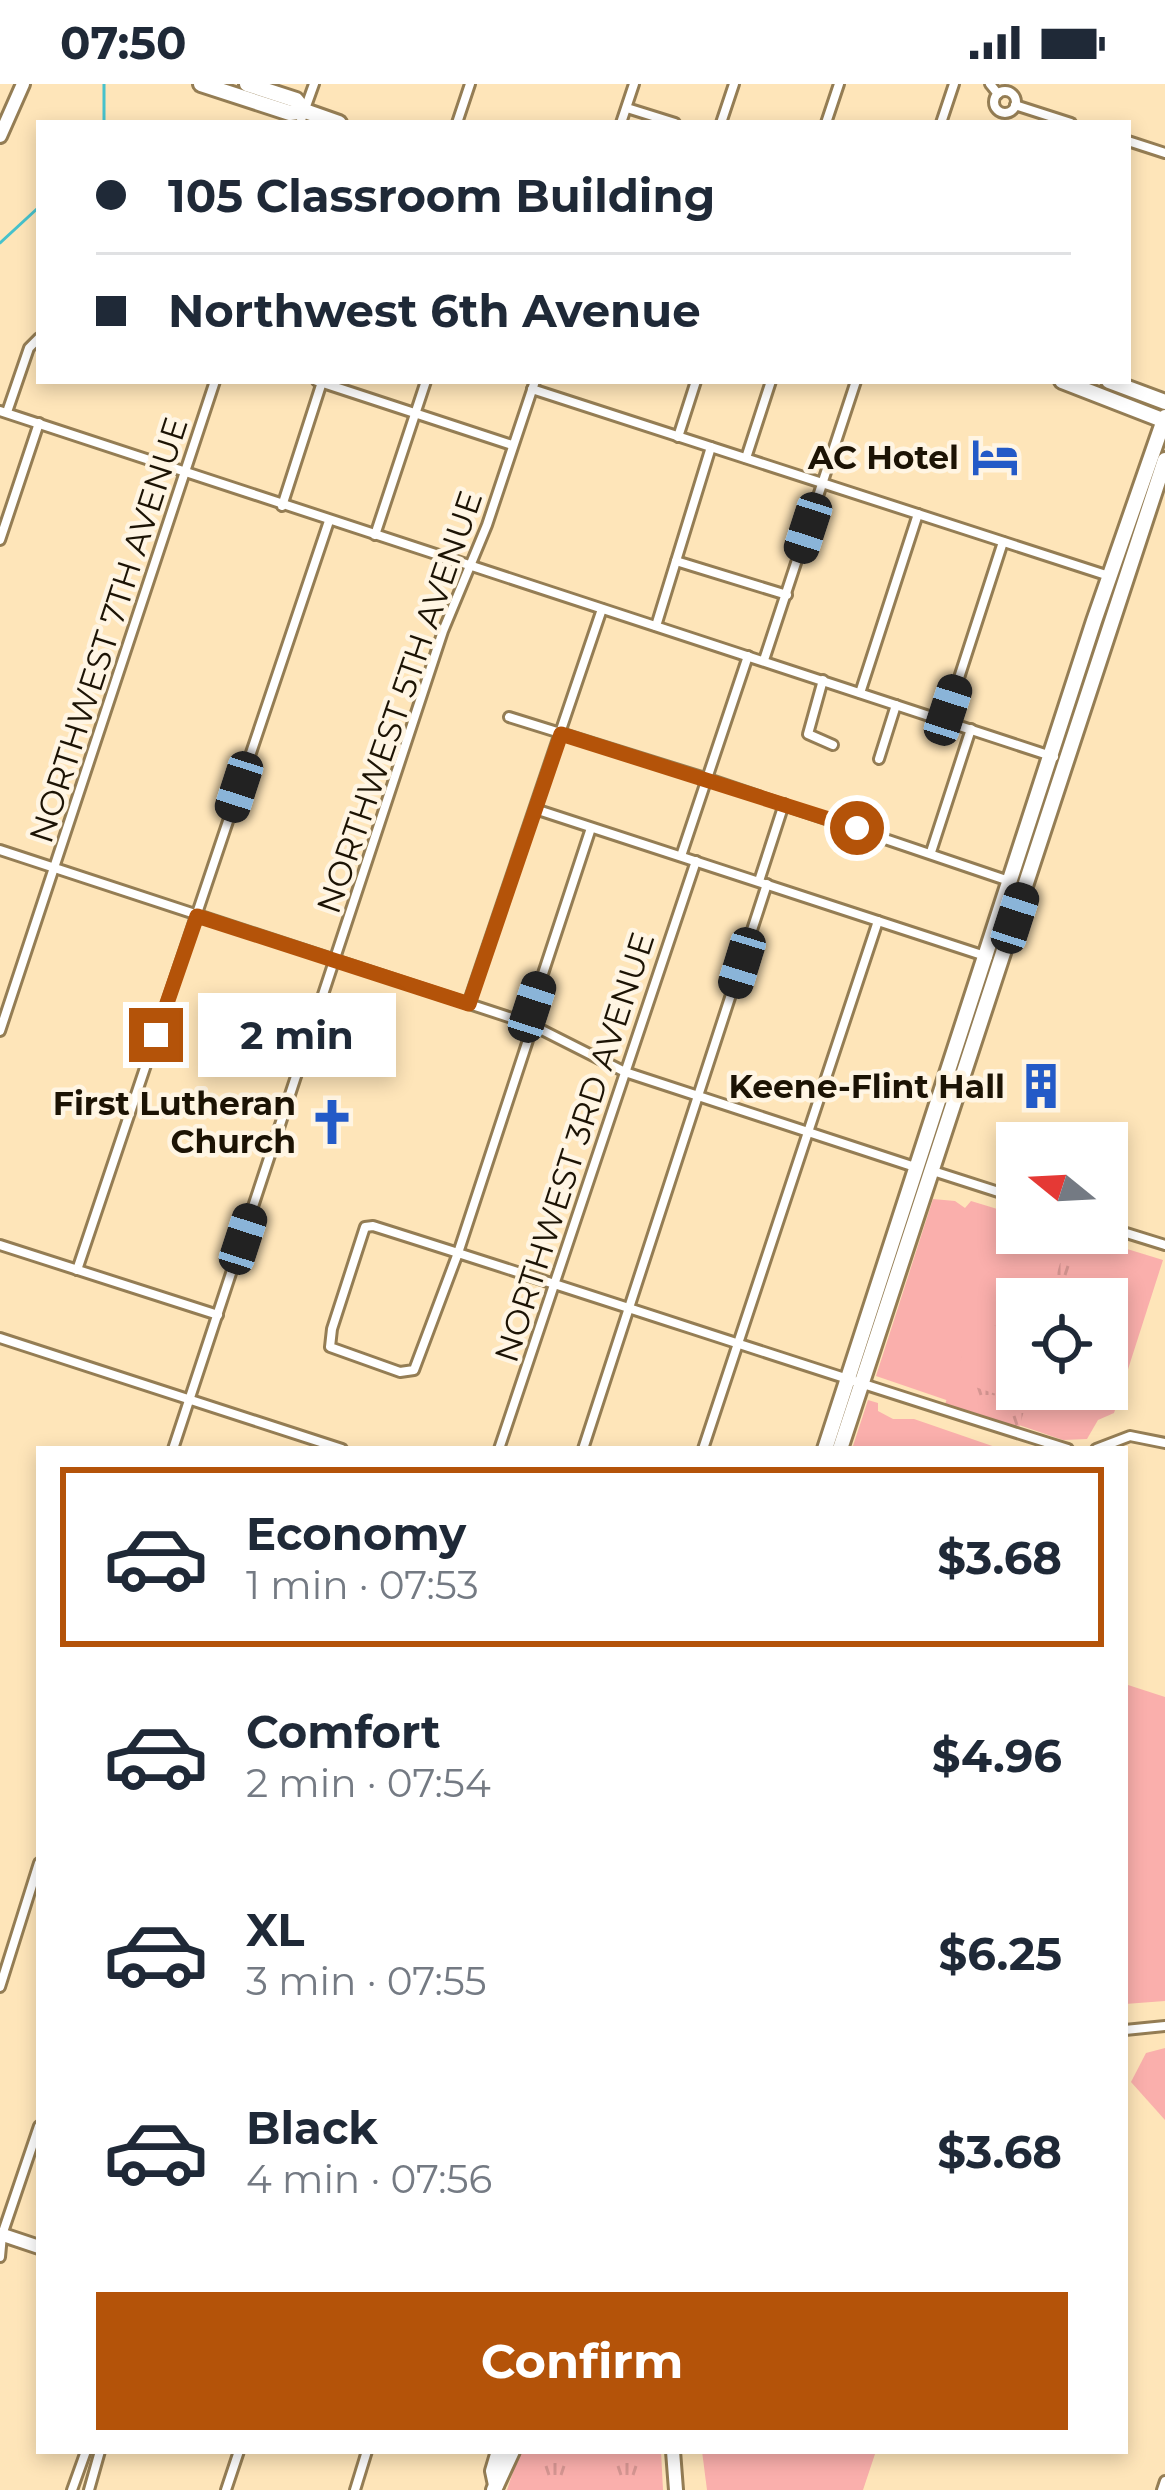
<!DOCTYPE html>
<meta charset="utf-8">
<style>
:root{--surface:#fff;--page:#f2f2f3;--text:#1f2937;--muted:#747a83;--line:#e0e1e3;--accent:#b45309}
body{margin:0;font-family:Montserrat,sans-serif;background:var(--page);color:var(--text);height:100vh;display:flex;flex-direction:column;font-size:45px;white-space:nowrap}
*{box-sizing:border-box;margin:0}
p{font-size:39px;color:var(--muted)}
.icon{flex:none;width:66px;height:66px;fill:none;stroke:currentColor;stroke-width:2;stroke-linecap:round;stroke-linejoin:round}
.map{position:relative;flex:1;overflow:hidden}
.details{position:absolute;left:36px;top:1362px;width:1092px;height:1008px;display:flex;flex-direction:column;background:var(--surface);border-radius:0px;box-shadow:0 6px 18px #0003}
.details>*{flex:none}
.guide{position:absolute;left:36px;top:36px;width:1095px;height:264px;border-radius:0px;box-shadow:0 6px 18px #0003;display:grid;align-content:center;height:264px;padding:0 60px;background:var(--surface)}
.needle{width:78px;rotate:288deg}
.controls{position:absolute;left:996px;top:1038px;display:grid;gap:24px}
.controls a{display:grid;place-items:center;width:132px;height:132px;border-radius:0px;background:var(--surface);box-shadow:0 6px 18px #0003;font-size:60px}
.end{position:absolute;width:54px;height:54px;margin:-27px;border:15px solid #b45309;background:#fff;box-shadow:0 0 0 6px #fff}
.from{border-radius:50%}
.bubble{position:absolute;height:84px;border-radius:0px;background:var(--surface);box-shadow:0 6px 18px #0003;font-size:39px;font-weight:700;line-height:84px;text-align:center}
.car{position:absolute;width:36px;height:72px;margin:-36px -18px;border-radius:15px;box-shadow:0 0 9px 3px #0007;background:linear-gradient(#222 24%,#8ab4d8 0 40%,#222 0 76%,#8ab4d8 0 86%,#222 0)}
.guide b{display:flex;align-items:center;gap:42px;height:114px;font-size:45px}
.guide b+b{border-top:3px solid var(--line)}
.guide i{width:30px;height:30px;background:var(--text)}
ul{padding:21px 0 0;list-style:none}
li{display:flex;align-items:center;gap:36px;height:180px;margin:0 24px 18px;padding:0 36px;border:6px solid transparent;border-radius:0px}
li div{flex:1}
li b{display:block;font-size:45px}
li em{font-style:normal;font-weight:700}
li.current{border-color:var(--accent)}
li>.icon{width:108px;height:108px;stroke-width:1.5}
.cta{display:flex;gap:24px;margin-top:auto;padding:24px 60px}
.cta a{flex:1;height:138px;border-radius:0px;background:var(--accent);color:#fff;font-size:48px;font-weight:700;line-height:138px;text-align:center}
.status{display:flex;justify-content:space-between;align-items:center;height:84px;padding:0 60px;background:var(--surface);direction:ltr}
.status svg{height:33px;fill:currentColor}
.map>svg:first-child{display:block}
</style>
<div class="status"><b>07:50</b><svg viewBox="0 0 49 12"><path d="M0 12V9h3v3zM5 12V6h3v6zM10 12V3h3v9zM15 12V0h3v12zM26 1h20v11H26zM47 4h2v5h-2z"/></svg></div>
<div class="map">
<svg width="1165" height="2406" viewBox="0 0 1165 2406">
<defs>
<pattern id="park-tufts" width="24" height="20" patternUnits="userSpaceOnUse" patternTransform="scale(3)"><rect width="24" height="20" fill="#faafac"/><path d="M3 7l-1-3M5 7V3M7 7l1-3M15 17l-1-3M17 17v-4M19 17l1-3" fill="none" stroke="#d69692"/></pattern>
</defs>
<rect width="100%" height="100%" fill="#fee5b9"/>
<g fill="#faafac" fill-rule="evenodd">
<path d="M933,1115L955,1117L965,1124L971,1117L1017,1131V1149H1075L1163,1176L1114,1329L1098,1336L1087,1355L1063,1356L876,1292ZM1017,1215H1107V1305H1017Z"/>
<path d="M868,1316L878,1319V1327L893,1335H914L1001,1365H852Z"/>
<path d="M1125,1600L1165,1613V1917L1125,1920Z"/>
<path d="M1165,1964V2036L1131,1998L1146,1969Z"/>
<path d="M702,2367H876L863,2406H707Z"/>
</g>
<g fill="url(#park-tufts)">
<path d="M1061,1176L1139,1202L1122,1254L1107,1253V1215H1049Z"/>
<path d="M1000,1218L1017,1224V1298L960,1279L964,1265L992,1273L996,1266L1006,1269L1010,1254L1002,1251L1003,1245L993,1241Z"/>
<path d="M954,1296L1026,1320L1019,1344L945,1320Z"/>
<path d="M520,2367H661L663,2406H507Z"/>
</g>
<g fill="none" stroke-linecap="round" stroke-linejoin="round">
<g stroke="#47c2cc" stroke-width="3">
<path d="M104,0V39"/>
<path d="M0,159L39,123"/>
</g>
<defs>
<g id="street">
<path d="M990,0L998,10"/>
<circle cx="1005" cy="18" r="11"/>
<path d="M1015,21L1071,39"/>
<path d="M627,24L675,39"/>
<path d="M300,39L314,0"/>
<path d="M457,39L470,0"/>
<path d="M621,39L634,0"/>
<path d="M721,39L734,0"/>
<path d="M826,39L839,0"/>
<path d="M941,39L954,0"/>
<path d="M1128,57L1165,69"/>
<path d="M317,297L512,361"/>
<path d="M532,305L1109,492"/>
<path d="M0,327L1054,673"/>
<path d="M7,328L29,264L39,254"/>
<path d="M678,353L696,297"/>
<path d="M746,374L771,297"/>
<path d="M282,422L322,298"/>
<path d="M375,451L426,297"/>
<path d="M0,456L39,339"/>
<path d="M676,477L787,511"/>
<path d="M656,542L711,363"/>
<path d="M764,576L856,297"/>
<path d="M823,596L808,650L833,661"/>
<path d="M860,609L918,430"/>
<path d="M509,633L708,695L1009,797"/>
<path d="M945,637L1003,458"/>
<path d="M879,675L896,621"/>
<path d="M535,725L988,873"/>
<path d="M591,744L532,923L529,953L458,1169L414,1286L400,1288L330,1263L332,1245L365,1143L373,1142C605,1215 836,1293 1068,1365"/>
<path d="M0,766L530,940L625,988L918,1084"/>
<path d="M931,768L971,645"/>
<path d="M681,772L748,572"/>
<path d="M759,797L784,720"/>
<path d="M468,920L602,525"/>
<path d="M0,947L215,297"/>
<path d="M933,1087L1017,1114"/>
<path d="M1107,1143L1165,1161"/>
<path d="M0,1161L218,1231"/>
<path d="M77,1186L329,437"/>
<path d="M0,1254L342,1365"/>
<path d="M173,1365L443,547L487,441L535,297"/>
<path d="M499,1365L696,777"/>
<path d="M583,1365L767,800"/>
<path d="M703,1365L878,837"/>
<path d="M1096,1365L1130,1352L1165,1359"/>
<path d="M0,1903L39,1779"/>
<path d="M1125,1946L1165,1942"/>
<path d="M0,2173L2,2151L39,2042"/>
<path d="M72,2406L86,2367"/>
<path d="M89,2406L100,2367"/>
<path d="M226,2406L239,2367"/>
<path d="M355,2406L367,2367"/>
<path d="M1162,2406L1165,2397"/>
</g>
<g id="secondary">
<path d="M0,52L23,0"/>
<path d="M0,2150L39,2163"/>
<path d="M673,2367L676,2406"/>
</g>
<g id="primary">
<path d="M201,0L290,29L305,27L339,39"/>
<path d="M247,0L296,16L305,27"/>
<path d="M1062,297L1165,337"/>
<path d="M1109,297L1165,318"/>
<path d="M825,1365L1094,537L1165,333"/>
<path d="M840,1365L1165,376"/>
<path d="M496,2401L493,2387L499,2367"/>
<path d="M494,2406L512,2367"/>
</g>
</defs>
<use href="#street" stroke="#947d54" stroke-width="14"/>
<use href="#secondary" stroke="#947d54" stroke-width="18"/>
<use href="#primary" stroke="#947d54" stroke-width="20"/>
<use href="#street" stroke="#fff" stroke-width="8"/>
<use href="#secondary" stroke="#fff" stroke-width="12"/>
<use href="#primary" stroke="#fff" stroke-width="14"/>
</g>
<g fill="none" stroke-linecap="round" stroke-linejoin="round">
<path stroke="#b45309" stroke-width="15" d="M156,951L197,832L469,920L561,650L857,744"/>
</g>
<defs>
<symbol id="hotel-bare" viewBox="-9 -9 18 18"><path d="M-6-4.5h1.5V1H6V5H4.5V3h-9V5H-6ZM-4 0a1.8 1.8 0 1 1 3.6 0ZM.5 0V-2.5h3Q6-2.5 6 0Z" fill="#235ac7" stroke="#fff5e3" stroke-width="2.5" paint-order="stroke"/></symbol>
<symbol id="building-bare" viewBox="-9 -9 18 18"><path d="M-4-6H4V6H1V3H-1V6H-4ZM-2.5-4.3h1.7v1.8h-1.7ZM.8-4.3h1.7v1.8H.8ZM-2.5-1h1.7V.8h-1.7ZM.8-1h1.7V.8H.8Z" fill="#235ac7" stroke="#fff5e3" stroke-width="2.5" paint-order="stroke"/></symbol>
<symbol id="church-bare" viewBox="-9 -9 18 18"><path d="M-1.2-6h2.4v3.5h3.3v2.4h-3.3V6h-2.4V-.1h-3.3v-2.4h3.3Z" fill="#235ac7" stroke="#fff5e3" stroke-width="2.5" paint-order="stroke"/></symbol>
</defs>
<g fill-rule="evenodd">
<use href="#hotel-bare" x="962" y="340" width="66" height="66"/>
<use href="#building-bare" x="1008" y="969" width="66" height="66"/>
<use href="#church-bare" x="299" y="1005" width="66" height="66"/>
</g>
<g text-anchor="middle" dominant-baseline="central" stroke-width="9" stroke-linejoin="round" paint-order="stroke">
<g font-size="33" font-weight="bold" fill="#1c1304" stroke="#fff5e3" text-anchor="end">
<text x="959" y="373">AC Hotel</text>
<text x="1005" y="1002">Keene-Flint Hall</text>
<text x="296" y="1019">First Lutheran<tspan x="296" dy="38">Church</tspan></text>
</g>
<g font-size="33" fill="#1c1304" stroke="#fff5e3">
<text transform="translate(108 546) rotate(-72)">NORTHWEST 7TH AVENUE</text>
<text transform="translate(399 618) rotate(-71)">NORTHWEST 5TH AVENUE</text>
<text transform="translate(574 1063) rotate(-72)">NORTHWEST 3RD AVENUE</text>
</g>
</g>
</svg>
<div class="controls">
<a><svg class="needle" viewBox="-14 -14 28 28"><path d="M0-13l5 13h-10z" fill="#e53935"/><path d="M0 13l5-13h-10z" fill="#747a83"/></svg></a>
<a><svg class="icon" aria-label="locate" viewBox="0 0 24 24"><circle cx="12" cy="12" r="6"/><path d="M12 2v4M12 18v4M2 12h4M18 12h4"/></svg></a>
</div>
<i class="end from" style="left:857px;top:744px"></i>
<i class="end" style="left:156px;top:951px"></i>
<div class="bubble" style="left:198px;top:909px;width:198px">2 min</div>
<i class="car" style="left:808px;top:444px;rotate:198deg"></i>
<i class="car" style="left:948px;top:626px;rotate:18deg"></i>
<i class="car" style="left:239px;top:703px;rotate:198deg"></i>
<i class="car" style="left:1015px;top:834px;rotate:18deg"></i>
<i class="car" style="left:742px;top:879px;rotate:197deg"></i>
<i class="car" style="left:532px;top:923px;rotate:18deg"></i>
<i class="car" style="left:243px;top:1155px;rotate:18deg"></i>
<div class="guide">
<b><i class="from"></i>105 Classroom Building</b>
<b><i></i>Northwest 6th Avenue</b>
</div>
<section class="details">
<ul>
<li class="current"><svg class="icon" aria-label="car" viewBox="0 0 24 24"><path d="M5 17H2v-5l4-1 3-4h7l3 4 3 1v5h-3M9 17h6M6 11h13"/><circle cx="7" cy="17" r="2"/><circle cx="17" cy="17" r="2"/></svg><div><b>Economy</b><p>1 min · 07:53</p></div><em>$3.68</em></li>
<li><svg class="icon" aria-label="car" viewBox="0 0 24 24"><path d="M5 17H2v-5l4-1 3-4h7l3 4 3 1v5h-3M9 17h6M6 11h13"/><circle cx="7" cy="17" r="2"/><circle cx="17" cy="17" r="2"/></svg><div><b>Comfort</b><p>2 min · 07:54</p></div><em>$4.96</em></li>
<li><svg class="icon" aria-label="car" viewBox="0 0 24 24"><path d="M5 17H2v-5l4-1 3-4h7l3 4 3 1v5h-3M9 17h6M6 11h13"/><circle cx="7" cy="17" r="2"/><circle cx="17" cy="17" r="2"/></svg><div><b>XL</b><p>3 min · 07:55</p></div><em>$6.25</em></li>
<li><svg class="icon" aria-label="car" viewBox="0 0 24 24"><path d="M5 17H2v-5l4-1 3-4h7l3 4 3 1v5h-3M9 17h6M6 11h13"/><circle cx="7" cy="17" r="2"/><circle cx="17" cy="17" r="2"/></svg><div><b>Black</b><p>4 min · 07:56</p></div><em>$3.68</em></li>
</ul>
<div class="cta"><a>Confirm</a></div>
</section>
</div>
